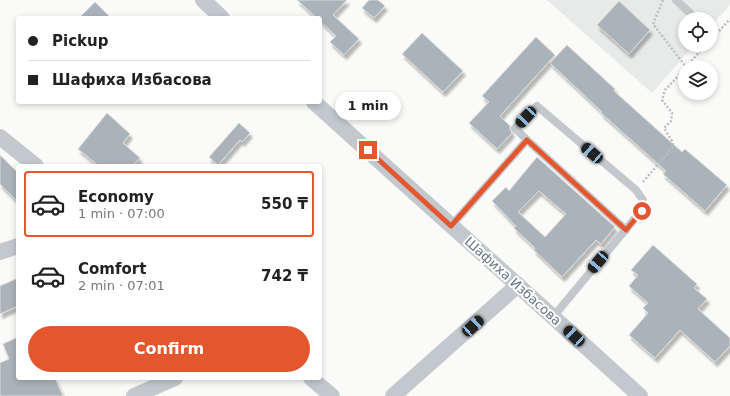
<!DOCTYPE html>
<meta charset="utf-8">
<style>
:root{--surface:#fff;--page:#f6f6f6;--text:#222;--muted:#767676;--line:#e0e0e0;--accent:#e4572e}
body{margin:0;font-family:"DejaVu Sans",sans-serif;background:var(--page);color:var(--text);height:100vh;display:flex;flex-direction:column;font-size:15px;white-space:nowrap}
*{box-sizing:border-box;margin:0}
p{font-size:13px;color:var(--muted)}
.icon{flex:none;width:22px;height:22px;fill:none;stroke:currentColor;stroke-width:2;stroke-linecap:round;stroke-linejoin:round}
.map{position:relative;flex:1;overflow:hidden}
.drawer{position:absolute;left:16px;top:164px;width:306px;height:216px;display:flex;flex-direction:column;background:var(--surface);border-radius:4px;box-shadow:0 2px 6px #0003}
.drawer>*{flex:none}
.guide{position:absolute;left:16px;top:16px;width:306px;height:88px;border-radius:4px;box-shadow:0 2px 6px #0003;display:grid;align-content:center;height:88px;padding:0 12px;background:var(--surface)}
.controls{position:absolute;left:678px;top:12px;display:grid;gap:8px}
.controls a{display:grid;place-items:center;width:40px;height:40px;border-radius:50%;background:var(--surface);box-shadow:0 2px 6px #0003;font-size:20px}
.end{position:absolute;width:18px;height:18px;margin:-9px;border:5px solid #e4572e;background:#fff;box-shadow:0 0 0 2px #fff}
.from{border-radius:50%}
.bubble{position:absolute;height:28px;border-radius:14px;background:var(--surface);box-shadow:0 2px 6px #0003;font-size:13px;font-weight:700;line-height:28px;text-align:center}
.car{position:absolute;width:12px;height:24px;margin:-12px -6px;border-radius:5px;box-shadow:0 0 3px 1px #0007;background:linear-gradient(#222 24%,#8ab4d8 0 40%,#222 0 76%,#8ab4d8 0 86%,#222 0)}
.guide b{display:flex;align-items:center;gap:14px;height:38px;font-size:15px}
.guide b+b{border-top:1px solid var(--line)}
.guide i{width:10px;height:10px;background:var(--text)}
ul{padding:7px 0 0;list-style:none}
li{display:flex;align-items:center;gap:12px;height:66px;margin:0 8px 6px;padding:0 4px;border:2px solid transparent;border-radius:4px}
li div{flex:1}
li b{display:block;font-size:15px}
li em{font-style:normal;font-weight:700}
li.current{border-color:var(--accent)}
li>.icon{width:36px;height:36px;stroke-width:1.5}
.cta{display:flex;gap:8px;margin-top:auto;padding:8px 12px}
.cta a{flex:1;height:46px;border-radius:24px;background:var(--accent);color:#fff;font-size:16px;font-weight:700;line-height:46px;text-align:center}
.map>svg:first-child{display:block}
</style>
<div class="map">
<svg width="730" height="396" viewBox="0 0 730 396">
<defs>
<filter id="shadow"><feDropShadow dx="2.5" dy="4.5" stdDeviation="1" flood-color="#0004"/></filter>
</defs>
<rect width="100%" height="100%" fill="#fafaf8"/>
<path fill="#e8e9e9" d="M547,0H730V5L711,26V19H685V45H694L652,93Z"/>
<g fill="#aab3b9" stroke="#dcdcda" fill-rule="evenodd" filter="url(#shadow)">
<path d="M297,0H347L333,15L359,39L344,55L330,42L336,36L320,21V18H317Z"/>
<path d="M369,0H378L385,6L374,18L362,8Z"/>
<path d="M619,1L650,30L629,54L597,25Z"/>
<path d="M95,2L111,18H79Z"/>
<path d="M422,33L463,71L443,92L402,54Z"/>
<path d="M536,37L555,55L500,116L510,126V129L512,133L497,149L469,123L489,102L482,96Z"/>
<path d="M567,45L615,89L614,91L682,152L685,149L727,185L705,211L663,174L666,171L601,113L602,112L550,63Z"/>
<path d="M107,113L130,134L123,143L140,158L132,166H99L78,149Z"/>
<path d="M239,123L250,133L242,142L240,140L218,165L209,157Z"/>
<path d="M0,155L18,173V202L0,184Z"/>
<path d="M537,157L615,227L601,244L596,240L562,277L534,250L535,248L514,228L516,226L492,201L506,187L509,191ZM539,191L566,214L545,237L518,212Z"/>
<path d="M653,245L697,284L694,288L707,299L698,309L730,338V346L715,362L680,330L655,358L629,335L648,313L643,308L648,303L629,286L638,275L631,270Z"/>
<path d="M18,278V306L0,314V286Z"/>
<path d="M18,337V378H55L63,396H0V363L9,359L3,344Z"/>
</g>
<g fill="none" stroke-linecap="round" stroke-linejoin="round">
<g stroke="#bbbfc2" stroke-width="2.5" stroke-dasharray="2 2" stroke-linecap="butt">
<path d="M663,0L653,24L686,67"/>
<path d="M711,40L730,19"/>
<path d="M686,67L706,45"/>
<path d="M643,182L673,147L672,141L664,128L671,121L672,113L662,100L665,90L685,69"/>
</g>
<g stroke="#c3c8cc" stroke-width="8">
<path d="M676,0L690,13"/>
<path d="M527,140L626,230"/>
<path d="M451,226L527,140L515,128L537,106L636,190L643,200L641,211L553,317"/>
</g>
<g stroke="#c3c8cc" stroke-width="16">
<path d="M203,0L222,18"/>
<path d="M314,102C422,200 532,297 640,396"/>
<path d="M0,137L36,166"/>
<path d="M0,252L18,246"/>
<path d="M311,378L332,396"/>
<path d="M134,396L175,378"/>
<path d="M393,396L518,285"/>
</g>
</g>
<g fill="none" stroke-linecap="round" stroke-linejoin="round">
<path stroke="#e4572e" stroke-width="5" d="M368,150L451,226L527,140L626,230L642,211"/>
</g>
<g text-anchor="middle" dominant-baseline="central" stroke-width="4" stroke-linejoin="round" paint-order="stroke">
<g font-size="13" fill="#657683" stroke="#fff">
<text transform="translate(513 281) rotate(42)">Шафиха Избасова</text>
</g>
</g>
</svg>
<div class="controls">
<a><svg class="icon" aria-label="locate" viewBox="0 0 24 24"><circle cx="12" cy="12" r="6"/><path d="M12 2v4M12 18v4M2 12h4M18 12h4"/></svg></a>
<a><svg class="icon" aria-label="layers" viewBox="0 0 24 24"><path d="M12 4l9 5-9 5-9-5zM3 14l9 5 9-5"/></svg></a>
</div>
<i class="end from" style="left:642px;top:211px"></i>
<i class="end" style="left:368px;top:150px"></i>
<div class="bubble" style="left:335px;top:92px;width:66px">1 min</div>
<i class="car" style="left:526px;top:117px;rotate:223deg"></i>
<i class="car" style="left:592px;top:153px;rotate:311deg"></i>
<i class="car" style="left:598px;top:262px;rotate:220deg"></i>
<i class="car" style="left:473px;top:326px;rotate:48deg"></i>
<i class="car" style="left:574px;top:336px;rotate:313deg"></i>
<div class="guide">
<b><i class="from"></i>Pickup</b>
<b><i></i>Шафиха Избасова</b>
</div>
<section class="drawer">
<ul>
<li class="current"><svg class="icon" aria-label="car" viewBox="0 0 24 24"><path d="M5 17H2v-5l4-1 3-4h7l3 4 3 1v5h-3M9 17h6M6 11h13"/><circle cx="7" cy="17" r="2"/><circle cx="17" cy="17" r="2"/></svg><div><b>Economy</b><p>1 min · 07:00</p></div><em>550 ₸</em></li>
<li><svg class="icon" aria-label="car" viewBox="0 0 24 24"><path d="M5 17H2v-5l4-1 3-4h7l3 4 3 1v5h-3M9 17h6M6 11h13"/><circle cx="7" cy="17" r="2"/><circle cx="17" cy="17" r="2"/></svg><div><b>Comfort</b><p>2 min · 07:01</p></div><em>742 ₸</em></li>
</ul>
<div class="cta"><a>Confirm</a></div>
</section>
</div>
